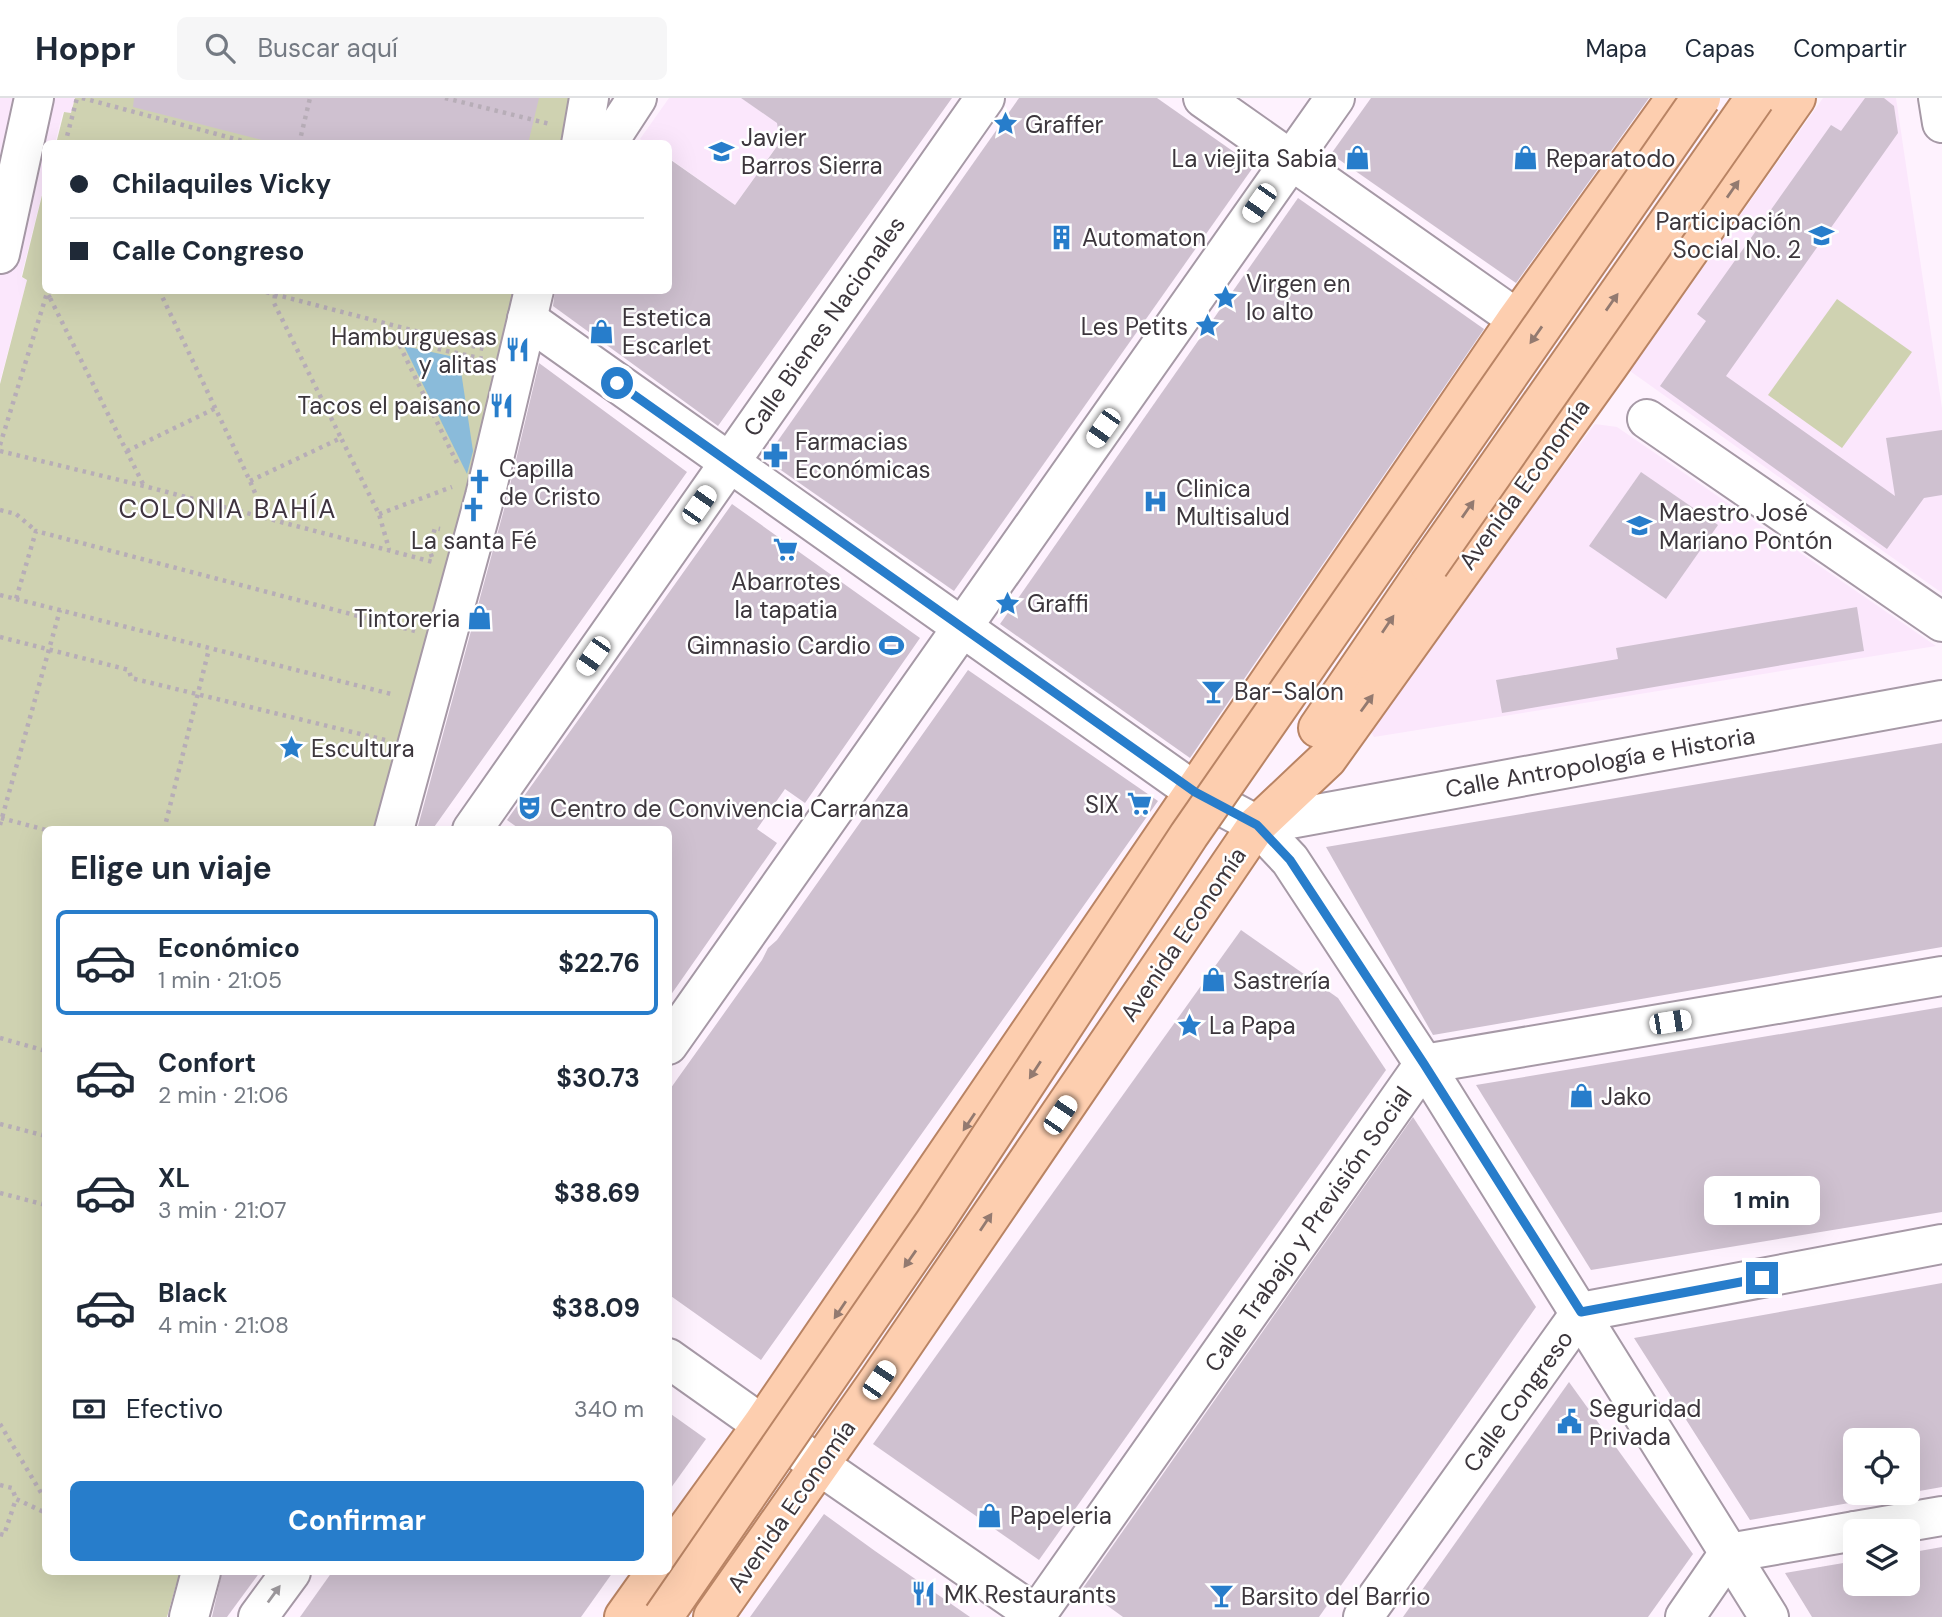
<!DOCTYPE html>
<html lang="es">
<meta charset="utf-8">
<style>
:root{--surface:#fff;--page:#f6f6f7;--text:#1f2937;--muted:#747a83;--line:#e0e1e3;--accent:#277dcb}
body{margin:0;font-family:"DM Sans",sans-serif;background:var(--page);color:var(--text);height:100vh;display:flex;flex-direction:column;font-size:26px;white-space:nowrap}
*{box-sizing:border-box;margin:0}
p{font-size:23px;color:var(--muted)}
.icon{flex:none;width:38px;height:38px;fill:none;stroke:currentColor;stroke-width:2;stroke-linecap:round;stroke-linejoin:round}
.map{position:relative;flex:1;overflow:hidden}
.side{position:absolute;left:42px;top:728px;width:630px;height:749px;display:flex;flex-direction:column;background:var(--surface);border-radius:10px;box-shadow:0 7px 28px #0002}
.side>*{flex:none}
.hud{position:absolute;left:42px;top:42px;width:630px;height:154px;border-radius:10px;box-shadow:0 7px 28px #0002;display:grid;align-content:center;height:154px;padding:0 28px;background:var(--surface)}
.buttons{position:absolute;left:1843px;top:1330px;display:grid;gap:14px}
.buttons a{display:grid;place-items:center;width:77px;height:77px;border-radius:10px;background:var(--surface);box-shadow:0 7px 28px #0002;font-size:35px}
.end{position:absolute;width:32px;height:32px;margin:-16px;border:9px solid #277dcb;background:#fff;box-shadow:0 0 0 4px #fff}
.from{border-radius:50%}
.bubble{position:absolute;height:49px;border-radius:10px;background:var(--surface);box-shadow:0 7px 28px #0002;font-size:23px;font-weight:700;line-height:49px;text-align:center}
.car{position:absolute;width:21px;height:42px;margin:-21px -10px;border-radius:9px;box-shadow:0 0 5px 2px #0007;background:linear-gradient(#fff 24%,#345 0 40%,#fff 0 76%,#345 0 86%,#fff 0)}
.hud b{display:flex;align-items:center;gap:24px;height:66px;font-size:26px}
.hud b+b{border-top:2px solid var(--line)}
.hud i{width:18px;height:18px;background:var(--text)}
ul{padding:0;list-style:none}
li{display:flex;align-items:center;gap:21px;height:105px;margin:0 14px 10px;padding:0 14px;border:4px solid transparent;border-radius:10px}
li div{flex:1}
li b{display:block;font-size:26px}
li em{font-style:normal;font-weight:700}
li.on{border-color:var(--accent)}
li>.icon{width:63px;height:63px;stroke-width:1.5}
h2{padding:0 28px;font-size:32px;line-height:84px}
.pay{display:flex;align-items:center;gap:18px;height:77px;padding:0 28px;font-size:26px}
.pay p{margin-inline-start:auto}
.button{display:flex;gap:14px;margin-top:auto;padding:14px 28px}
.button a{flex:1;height:80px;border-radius:10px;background:var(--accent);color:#fff;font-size:28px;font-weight:700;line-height:80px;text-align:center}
header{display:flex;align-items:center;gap:42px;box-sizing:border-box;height:98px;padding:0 35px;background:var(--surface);border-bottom:2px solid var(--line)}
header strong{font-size:33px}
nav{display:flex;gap:38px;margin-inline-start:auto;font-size:24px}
.search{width:490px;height:63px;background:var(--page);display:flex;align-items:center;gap:18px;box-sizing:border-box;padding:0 24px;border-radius:10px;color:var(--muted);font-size:26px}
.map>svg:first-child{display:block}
</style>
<header>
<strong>Hoppr</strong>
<div class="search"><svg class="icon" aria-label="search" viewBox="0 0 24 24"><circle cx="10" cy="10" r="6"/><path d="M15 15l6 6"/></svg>Buscar aquí</div>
<nav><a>Mapa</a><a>Capas</a><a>Compartir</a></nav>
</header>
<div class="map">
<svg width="1942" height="1519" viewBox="0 0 1942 1519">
<rect width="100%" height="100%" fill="#fef2fe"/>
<g fill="#fbe7fc">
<path d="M0,0H75L71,15L63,14L55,45L46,46L45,84L21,179L27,182L0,284Z"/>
<path d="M669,0H741L788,32L735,107L669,60L668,46L647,45L640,41Z"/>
<path d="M1823,0H1896L1942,310V495L1630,273Z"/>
<path d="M1595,326L1617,329L1936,548L1374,639L1367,628Z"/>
</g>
<g fill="#cfd2b1">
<path d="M75,0H577L565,45L56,46L64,14L71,15Z"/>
<path d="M45,85L46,192L531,193L378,731L46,732V1474H197L194,1490L176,1487L167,1519H0V286L27,182L22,179Z"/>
<path d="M1837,201L1912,254L1842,350L1768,297Z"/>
</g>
<path fill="#8abbda" d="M404,248L459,260L473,353L467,376Z"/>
<g fill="#cfc1d0">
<path d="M134,0H539L528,46H278L133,9Z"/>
<path d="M741,0H952L718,328L553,208L555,192H668V60L735,107L780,44L777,25Z"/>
<path d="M1019,0H1157L1254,68L954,493L765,361Z"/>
<path d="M1371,0H1649L1516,185L1331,56Z"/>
<path d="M1865,0H1884L1894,8L1898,35L1726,278L1895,398L1886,340L1942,332V397L1924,400L1887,451L1660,288L1706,223L1697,216L1831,27L1841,33Z"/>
<path d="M1298,100L1484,231L1190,660L1000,526Z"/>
<path d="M539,265L687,374L432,732H417L506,404Z"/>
<path d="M1641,374L1718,427L1666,501L1589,448Z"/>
<path d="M732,406L920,540L805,705L785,691L757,731L777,745L668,901V732H521L507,722Z"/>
<path d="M1857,509L1864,553L1502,615L1496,582L1618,561L1616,550Z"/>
<path d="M968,572L1158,703L761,1262L668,1196V994L762,862L768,850L777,842Z"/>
<path d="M1942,645V849L1433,937L1326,749Z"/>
<path d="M1241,832L1338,900L1386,972L1039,1462L873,1346Z"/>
<path d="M1942,909V1114L1591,1172L1476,987Z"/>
<path d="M1413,1019L1536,1209L1319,1519H1123L1083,1490Z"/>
<path d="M1942,1185V1389L1908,1395V1342H1855V1404L1750,1422L1634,1240Z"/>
<path d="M1569,1284L1693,1456L1648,1519H1403Z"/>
<path d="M668,1314L706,1341L668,1394Z"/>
<path d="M824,1416L875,1453L970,1519H750Z"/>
<path d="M1942,1449V1519H1812L1785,1475L1855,1463V1486H1908V1455Z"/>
<path d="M222,1474H260L227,1519H212Z"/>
<path d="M332,1474H613L581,1519H300Z"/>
</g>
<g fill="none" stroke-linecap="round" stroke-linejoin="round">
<defs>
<g id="minor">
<path d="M1203,0L1517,221"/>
<path d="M1938,0L1942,25"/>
<path d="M581,46L589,0"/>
<path d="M607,46L637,0"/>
<path d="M0,156L34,0"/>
<path d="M527,221L1195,694L1257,727L1290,762L1424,966L1769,1519"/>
<path d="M1647,321L1942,524"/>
<path d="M1257,727L1942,602"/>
<path d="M394,732L485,398L534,192"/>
<path d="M472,732L985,0"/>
<path d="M668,947L1335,0"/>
<path d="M668,1260L819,1367L1039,1519"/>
<path d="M1855,1433L1942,1418"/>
<path d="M189,1519L201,1474"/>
<path d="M258,1519L291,1474"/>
<path d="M1035,1519L1424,966L1942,878"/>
<path d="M1363,1519L1581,1214L1942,1146"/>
<path d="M1685,1519L1729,1455L1855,1433"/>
</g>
<g id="major">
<path d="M1318,630L1429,467"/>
<path d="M668,1457L762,1327L1517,221L1676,0"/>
<path d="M624,1519L656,1474"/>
<path d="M713,1519L879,1282L1257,727L1327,661L1609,267L1796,0"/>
</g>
</defs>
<use href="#minor" stroke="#a699a6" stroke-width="42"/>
<use href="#major" stroke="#b98464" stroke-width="42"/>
<g stroke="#b7adb7" stroke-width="4.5" stroke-dasharray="3.5 5" stroke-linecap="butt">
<path d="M82,0L254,46"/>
<path d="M445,0L550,26"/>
<path d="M65,46L77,0"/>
<path d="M299,46L310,0"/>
<path d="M52,192L50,200L144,388"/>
<path d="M159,192L250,383L265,419"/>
<path d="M258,192L484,251"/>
<path d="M275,197L274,205L341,340"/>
<path d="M0,347L47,195L50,200"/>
<path d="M0,353L144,388L433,464"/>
<path d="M127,353L216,310"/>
<path d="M457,365L397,242L484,261"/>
<path d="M250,383L341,340L379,416L389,451"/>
<path d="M0,412L16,416L36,433"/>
<path d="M379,416L452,389"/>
<path d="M432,459L429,451L435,430L440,431"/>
<path d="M0,497L16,501L36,433L415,533"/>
<path d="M16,501L395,597"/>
<path d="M0,539L129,572L131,580L385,642"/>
<path d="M1,720L46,732"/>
<path d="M0,727L60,512"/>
<path d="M164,732L209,551"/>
<path d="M0,940L46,953"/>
<path d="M0,1026L46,1038"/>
<path d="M0,1095L46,1107"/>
<path d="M0,1326L46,1403"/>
<path d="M0,1387L12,1390L16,1401"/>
<path d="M0,1436L4,1437L16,1401L46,1415"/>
</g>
<use href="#minor" stroke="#fff" stroke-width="38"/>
<use href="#major" stroke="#fdceaf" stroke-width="38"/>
<defs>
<g id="major-bridge">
<path d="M1429,467L1755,0"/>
<path d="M663,1519L934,1125L1189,737L1701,0"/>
</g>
</defs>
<use href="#major-bridge" stroke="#b98464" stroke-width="42" stroke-linecap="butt"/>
<use href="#major-bridge" stroke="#fdceaf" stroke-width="38"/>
</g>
<defs><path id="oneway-solid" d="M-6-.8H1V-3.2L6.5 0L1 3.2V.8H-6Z" transform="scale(1.75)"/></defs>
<g fill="#937a70">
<use href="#oneway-solid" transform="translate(1733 91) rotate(-55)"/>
<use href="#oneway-solid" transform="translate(1612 204) rotate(-55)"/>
<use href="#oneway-solid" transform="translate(1536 237) rotate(125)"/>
<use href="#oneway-solid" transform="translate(1468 411) rotate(-55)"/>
<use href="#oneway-solid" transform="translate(1388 526) rotate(-56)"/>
<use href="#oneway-solid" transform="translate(1367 605) rotate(-54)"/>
<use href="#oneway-solid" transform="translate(1035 972) rotate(123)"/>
<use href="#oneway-solid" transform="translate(969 1024) rotate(124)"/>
<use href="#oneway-solid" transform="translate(986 1124) rotate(-56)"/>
<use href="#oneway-solid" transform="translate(910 1161) rotate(125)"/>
<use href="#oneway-solid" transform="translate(840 1212) rotate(124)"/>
</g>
<use fill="#9e9a9e" href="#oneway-solid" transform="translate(274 1496) rotate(-54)"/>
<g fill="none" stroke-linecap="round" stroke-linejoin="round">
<path stroke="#277dcb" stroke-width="9" d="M617,285L1195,694L1257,727L1290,762L1424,966L1581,1214L1762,1180"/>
</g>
<defs>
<symbol id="sight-bare" viewBox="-9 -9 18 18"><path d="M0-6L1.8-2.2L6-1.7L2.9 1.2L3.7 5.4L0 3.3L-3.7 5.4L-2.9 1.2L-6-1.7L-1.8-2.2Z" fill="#277dcb" stroke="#fff" stroke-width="2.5" paint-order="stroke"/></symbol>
<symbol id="school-bare" viewBox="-9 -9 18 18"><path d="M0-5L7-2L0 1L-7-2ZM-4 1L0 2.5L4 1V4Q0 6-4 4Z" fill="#277dcb" stroke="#fff" stroke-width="2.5" paint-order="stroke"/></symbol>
<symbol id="shop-bare" viewBox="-9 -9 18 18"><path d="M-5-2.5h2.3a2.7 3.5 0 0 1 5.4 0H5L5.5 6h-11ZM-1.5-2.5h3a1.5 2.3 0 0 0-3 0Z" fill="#277dcb" stroke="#fff" stroke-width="2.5" paint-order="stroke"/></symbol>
<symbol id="building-bare" viewBox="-9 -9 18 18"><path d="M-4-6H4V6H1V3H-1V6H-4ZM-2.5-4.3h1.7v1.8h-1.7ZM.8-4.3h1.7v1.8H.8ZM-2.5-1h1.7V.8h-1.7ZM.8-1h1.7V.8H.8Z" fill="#277dcb" stroke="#fff" stroke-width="2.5" paint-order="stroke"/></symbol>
<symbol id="restaurant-bare" viewBox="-9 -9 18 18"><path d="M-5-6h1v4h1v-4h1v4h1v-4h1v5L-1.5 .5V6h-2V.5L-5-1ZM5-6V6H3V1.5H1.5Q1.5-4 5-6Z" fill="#277dcb" stroke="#fff" stroke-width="2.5" paint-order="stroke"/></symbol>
<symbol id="pharmacy-bare" viewBox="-9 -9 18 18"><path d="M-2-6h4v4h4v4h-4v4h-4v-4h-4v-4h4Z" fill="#277dcb" stroke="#fff" stroke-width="2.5" paint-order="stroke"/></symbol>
<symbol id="church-bare" viewBox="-9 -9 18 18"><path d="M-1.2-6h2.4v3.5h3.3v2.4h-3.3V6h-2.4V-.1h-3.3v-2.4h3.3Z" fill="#277dcb" stroke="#fff" stroke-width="2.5" paint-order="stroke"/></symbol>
<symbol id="hospital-bare" viewBox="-9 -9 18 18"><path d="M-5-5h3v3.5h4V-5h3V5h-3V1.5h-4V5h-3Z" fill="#277dcb" stroke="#fff" stroke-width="2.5" paint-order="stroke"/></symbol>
<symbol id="supermarket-bare" viewBox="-9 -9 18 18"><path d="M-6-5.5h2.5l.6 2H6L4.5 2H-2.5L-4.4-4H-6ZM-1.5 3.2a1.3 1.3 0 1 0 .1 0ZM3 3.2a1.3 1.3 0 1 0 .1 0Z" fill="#277dcb" stroke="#fff" stroke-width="2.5" paint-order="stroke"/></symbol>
<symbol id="stadium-bare" viewBox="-9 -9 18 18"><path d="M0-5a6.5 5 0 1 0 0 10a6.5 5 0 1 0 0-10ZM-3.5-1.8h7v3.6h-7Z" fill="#277dcb" stroke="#fff" stroke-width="2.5" paint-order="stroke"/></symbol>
<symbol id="bar-bare" viewBox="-9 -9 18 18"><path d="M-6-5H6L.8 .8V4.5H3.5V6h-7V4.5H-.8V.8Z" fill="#277dcb" stroke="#fff" stroke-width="2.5" paint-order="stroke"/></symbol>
<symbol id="theatre-bare" viewBox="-9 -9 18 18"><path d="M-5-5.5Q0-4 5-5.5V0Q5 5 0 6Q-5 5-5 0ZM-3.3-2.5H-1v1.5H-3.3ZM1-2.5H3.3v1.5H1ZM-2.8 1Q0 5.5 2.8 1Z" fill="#277dcb" stroke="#fff" stroke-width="2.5" paint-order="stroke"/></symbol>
<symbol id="civic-bare" viewBox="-9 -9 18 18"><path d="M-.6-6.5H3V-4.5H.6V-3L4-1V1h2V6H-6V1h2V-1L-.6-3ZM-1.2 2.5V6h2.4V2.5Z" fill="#277dcb" stroke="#fff" stroke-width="2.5" paint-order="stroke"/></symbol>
</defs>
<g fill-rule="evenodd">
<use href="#sight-bare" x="988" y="8" width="35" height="35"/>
<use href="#school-bare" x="704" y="36" width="35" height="35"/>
<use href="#shop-bare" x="1340" y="42" width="35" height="35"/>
<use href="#shop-bare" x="1508" y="42" width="35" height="35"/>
<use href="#school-bare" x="1804" y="120" width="35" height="35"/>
<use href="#building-bare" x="1044" y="122" width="35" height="35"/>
<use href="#sight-bare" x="1208" y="182" width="35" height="35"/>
<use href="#sight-bare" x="1190" y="210" width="35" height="35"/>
<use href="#shop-bare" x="584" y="216" width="35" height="35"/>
<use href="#restaurant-bare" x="500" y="234" width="35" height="35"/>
<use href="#restaurant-bare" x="484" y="290" width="35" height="35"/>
<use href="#pharmacy-bare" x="758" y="340" width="35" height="35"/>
<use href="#church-bare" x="462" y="366" width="35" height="35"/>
<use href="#hospital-bare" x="1138" y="386" width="35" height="35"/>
<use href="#church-bare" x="456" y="394" width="35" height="35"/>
<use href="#school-bare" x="1622" y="410" width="35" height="35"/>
<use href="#supermarket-bare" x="768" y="434" width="35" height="35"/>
<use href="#sight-bare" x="990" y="488" width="35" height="35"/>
<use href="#shop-bare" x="462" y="502" width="35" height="35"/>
<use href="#stadium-bare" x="874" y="530" width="35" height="35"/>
<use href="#bar-bare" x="1196" y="576" width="35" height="35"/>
<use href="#sight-bare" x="274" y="632" width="35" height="35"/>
<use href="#supermarket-bare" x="1122" y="688" width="35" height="35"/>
<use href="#theatre-bare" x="512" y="692" width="35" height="35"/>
<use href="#shop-bare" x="1196" y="864" width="35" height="35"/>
<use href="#sight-bare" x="1172" y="910" width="35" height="35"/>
<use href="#shop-bare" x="1564" y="980" width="35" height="35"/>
<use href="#civic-bare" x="1552" y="1306" width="35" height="35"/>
<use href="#shop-bare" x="972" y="1400" width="35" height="35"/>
<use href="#restaurant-bare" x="906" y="1478" width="35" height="35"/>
<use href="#bar-bare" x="1204" y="1480" width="35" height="35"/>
</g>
<g text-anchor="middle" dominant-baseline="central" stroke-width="5" stroke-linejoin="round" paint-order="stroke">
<g font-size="24" fill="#3c363c" stroke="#fff" text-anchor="start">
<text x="1025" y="26">Graffer</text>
<text x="741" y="39">Javier<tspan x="741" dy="28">Barros Sierra</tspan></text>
<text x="1337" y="60" text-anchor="end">La viejita Sabia</text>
<text x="1546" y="60">Reparatodo</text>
<text x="1801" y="123" text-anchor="end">Participación<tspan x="1801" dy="28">Social No. 2</tspan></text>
<text x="1082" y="139">Automaton</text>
<text x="1246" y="185">Virgen en<tspan x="1246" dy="28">lo alto</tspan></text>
<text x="622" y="219">Estetica<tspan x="622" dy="28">Escarlet</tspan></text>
<text x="1188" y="228" text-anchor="end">Les Petits</text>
<text x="497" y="238" text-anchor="end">Hamburguesas<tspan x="497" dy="28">y alitas</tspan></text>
<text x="481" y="307" text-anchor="end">Tacos el paisano</text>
<text x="795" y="343">Farmacias<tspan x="795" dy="28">Económicas</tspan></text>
<text x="499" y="370">Capilla<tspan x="499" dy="28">de Cristo</tspan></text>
<text x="1176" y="390">Clinica<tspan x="1176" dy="28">Multisalud</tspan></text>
<text x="1659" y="414">Maestro José<tspan x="1659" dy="28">Mariano Pontón</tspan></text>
<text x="474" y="442" text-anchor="middle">La santa Fé</text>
<text x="786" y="483" text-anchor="middle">Abarrotes<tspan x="786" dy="28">la tapatia</tspan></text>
<text x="1027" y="505">Graffi</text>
<text x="460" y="520" text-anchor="end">Tintoreria</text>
<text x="871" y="547" text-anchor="end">Gimnasio Cardio</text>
<text x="1234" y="593">Bar-Salon</text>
<text x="311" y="650">Escultura</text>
<text x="1119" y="706" text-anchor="end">SIX</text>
<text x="550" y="710">Centro de Convivencia Carranza</text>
<text x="1233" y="882">Sastrería</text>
<text x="1209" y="927">La Papa</text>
<text x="1601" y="998">Jako</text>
<text x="1589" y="1310">Seguridad<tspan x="1589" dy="28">Privada</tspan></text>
<text x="1010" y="1417">Papeleria</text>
<text x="944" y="1496">MK Restaurants</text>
<text x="1241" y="1498">Barsito del Barrio</text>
</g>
<g font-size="24" fill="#3c363c" stroke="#fff">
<text transform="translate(824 228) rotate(-55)">Calle Bienes Nacionales</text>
<text transform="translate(1524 386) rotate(-54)">Avenida Economía</text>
<text transform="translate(1600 664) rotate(-10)">Calle Antropología e Historia</text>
<text transform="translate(1183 836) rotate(-56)">Avenida Economía</text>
<text transform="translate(1308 1131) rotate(-55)">Calle Trabajo y Previsión Social</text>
<text transform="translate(1518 1303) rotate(-54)">Calle Congreso</text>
<text transform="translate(791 1408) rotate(-55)">Avenida Economía</text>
</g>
<g font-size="26" letter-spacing="2" fill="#3f3440" stroke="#fff">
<text x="228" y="411">COLONIA BAHÍA</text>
</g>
</g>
</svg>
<div class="buttons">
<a><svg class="icon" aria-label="locate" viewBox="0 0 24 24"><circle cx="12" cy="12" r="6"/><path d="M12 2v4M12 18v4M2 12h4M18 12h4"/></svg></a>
<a><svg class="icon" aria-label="layers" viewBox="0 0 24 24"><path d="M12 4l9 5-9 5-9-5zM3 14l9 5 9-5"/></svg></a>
</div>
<i class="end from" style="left:617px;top:285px"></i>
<i class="end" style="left:1762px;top:1180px"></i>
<div class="bubble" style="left:1704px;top:1078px;width:116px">1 min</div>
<i class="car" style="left:1259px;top:105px;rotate:215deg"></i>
<i class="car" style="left:1103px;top:330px;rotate:215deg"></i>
<i class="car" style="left:699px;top:407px;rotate:35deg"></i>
<i class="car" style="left:593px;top:558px;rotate:215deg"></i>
<i class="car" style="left:1670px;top:924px;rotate:81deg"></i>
<i class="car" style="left:1060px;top:1017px;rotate:34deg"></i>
<i class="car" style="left:879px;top:1282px;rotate:34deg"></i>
<div class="hud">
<b><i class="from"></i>Chilaquiles Vicky</b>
<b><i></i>Calle Congreso</b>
</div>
<section class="side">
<h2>Elige un viaje</h2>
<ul>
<li class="on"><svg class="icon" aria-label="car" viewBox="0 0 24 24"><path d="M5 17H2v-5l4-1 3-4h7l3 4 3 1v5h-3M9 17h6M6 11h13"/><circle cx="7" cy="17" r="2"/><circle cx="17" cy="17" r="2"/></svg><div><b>Económico</b><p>1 min · 21:05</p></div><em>$22.76</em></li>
<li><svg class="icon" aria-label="car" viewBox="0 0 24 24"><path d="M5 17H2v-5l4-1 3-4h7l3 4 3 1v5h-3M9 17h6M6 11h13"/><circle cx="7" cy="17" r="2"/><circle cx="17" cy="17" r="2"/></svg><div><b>Confort</b><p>2 min · 21:06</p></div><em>$30.73</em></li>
<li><svg class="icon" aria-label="car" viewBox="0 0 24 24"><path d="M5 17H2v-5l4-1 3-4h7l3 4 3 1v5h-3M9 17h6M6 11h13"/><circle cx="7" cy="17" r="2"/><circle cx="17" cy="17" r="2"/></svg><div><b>XL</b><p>3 min · 21:07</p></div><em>$38.69</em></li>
<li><svg class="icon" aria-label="car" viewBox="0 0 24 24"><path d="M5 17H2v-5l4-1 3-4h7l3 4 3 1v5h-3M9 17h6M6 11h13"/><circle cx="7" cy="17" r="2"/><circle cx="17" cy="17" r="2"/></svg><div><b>Black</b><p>4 min · 21:08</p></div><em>$38.09</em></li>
</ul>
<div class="pay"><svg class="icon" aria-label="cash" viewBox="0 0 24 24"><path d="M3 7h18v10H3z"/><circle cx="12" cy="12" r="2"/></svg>Efectivo<p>340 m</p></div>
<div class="button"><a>Confirmar</a></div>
</section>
</div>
